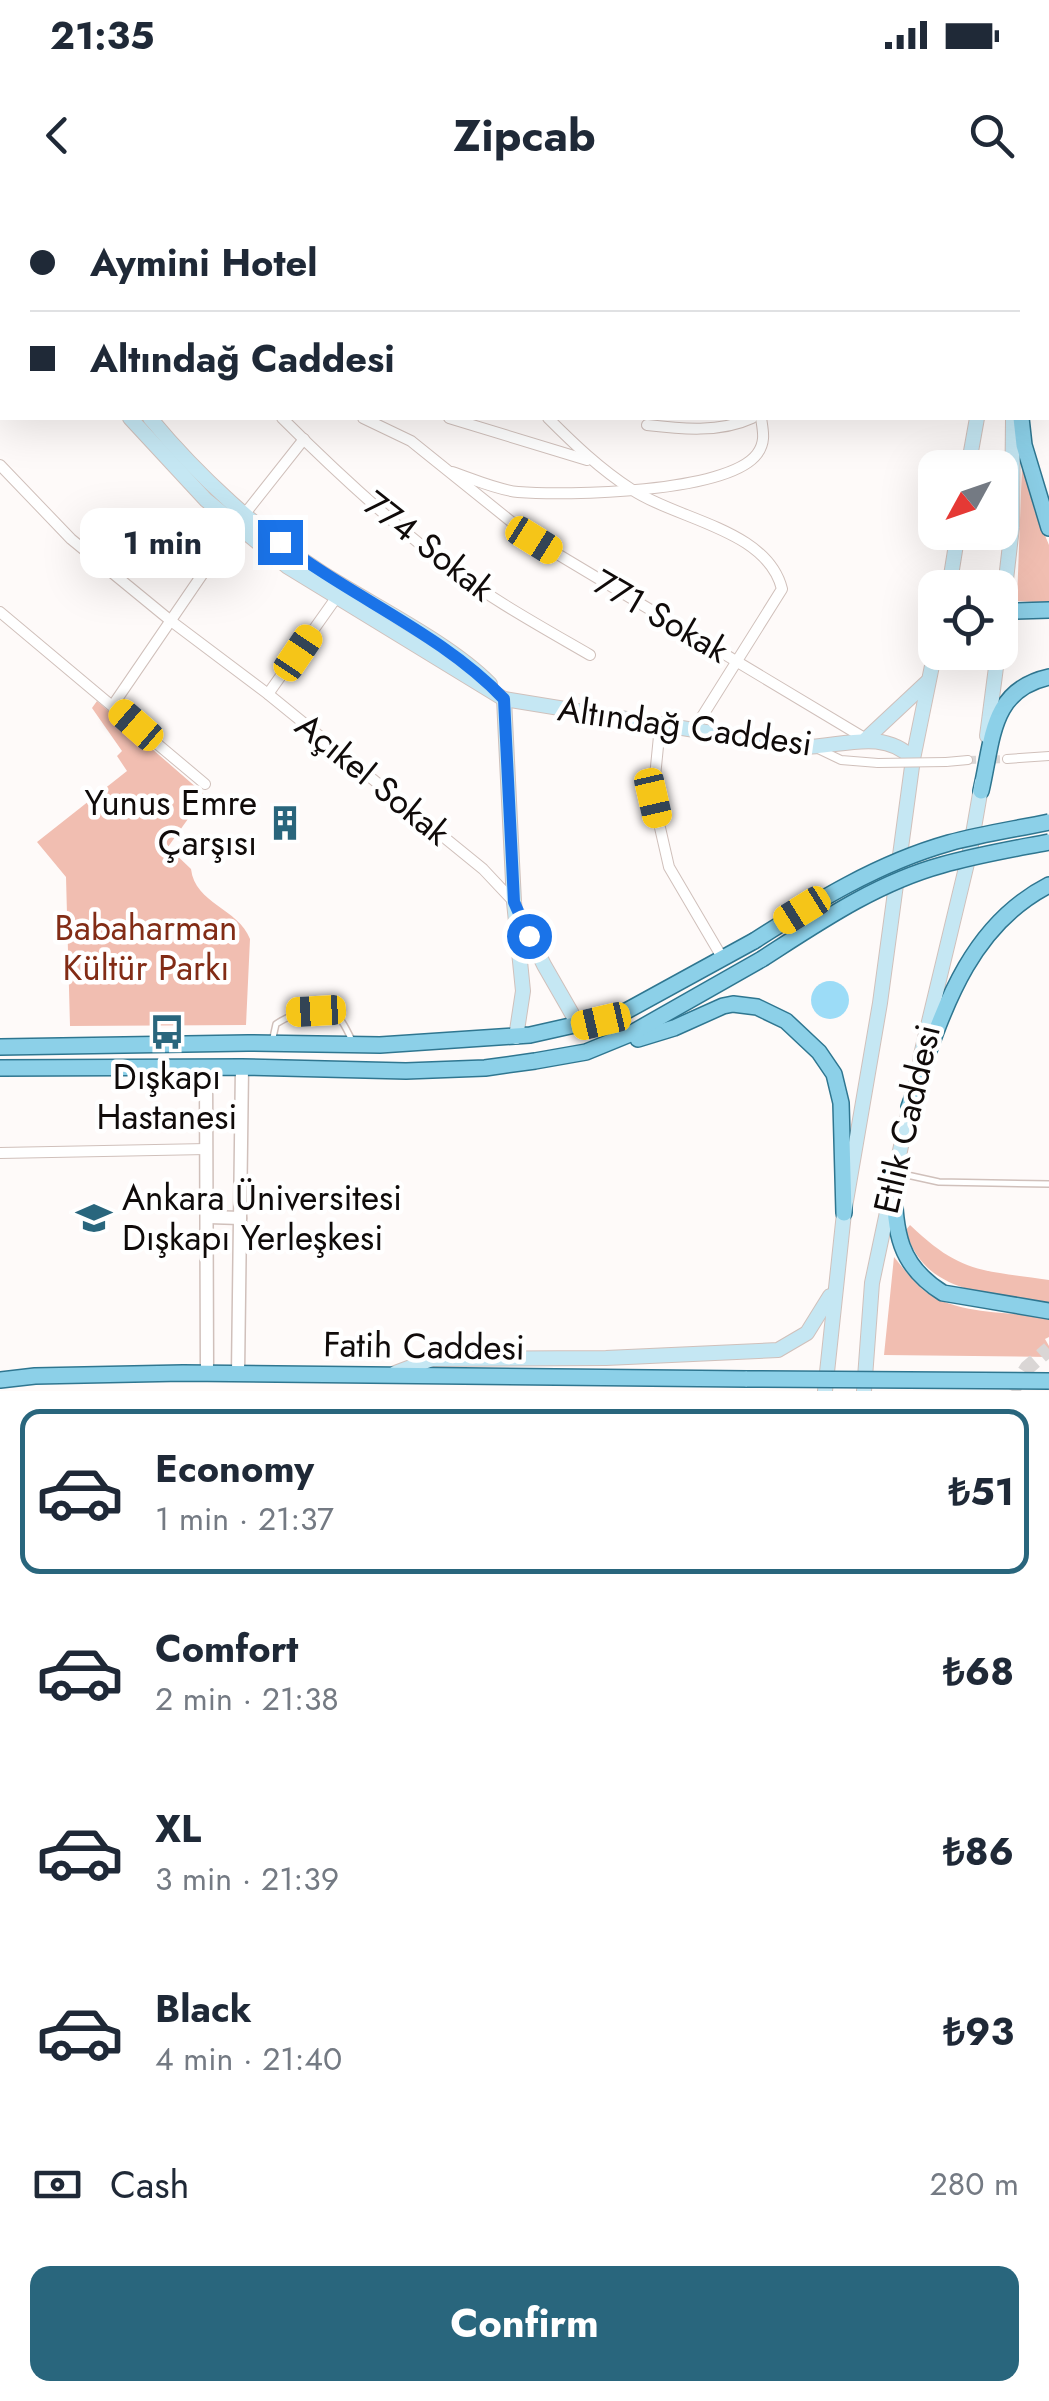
<!DOCTYPE html>
<meta charset="utf-8">
<style>
:root{--surface:#fff;--page:#f2f2f3;--text:#1f2937;--muted:#747a83;--line:#e0e1e3;--accent:#29667d}
body{margin:0;font-family:Jost,sans-serif;background:var(--page);color:var(--text);height:100vh;display:flex;flex-direction:column;font-size:38px;white-space:nowrap}
*{box-sizing:border-box;margin:0}
p{font-size:32px;color:var(--muted)}
.icon{flex:none;width:55px;height:55px;fill:none;stroke:currentColor;stroke-width:2;stroke-linecap:round;stroke-linejoin:round}
.map{position:relative;height:1191px;overflow:hidden}
.drawer{display:flex;flex-direction:column;background:var(--surface);flex:1}
.drawer>*{flex:none}
.banner{position:absolute;left:0px;top:0px;width:1050px;height:220px;box-shadow:0 10px 40px #0002;display:grid;align-content:center;height:220px;padding:0 30px;background:var(--surface)}
.needle{width:65px;rotate:230deg}
.controls{position:absolute;left:918px;top:250px;display:grid;gap:20px}
.controls a{display:grid;place-items:center;width:100px;height:100px;border-radius:20px;background:var(--surface);box-shadow:0 10px 40px #0002;font-size:50px}
.end{position:absolute;width:45px;height:45px;margin:-22px;border:12px solid #1a73e8;background:#fff;box-shadow:0 0 0 5px #fff}
.from{border-radius:50%}
.bubble{position:absolute;height:70px;border-radius:20px;background:var(--surface);box-shadow:0 10px 40px #0002;font-size:32px;font-weight:700;line-height:70px;text-align:center}
.car{position:absolute;width:30px;height:60px;margin:-30px -15px;border-radius:12px;box-shadow:0 0 8px 2px #0007;background:linear-gradient(#f5c518 24%,#345 0 40%,#f5c518 0 76%,#345 0 86%,#f5c518 0)}
.banner b{display:flex;align-items:center;gap:35px;height:95px;font-size:38px}
.banner b+b{border-top:2px solid var(--line)}
.banner i{width:25px;height:25px;background:var(--text)}
ul{padding:18px 0 0;list-style:none}
li{display:flex;align-items:center;gap:30px;height:165px;margin:0 20px 15px;padding:0 10px;border:5px solid transparent;border-radius:20px}
li div{flex:1}
li b{display:block;font-size:38px}
li em{font-style:normal;font-weight:700}
li.current{border-color:var(--accent)}
li>.icon{width:90px;height:90px;stroke-width:1.5}
.pay{display:flex;align-items:center;gap:25px;height:110px;padding:0 30px;font-size:38px}
.pay p{margin-inline-start:auto}
.button{display:flex;gap:20px;margin-top:auto;padding:20px 30px}
.button a{flex:1;height:115px;border-radius:20px;background:var(--accent);color:#fff;font-size:40px;font-weight:700;line-height:115px;text-align:center}
.status{display:flex;justify-content:space-between;align-items:center;height:70px;padding:0 50px;background:var(--surface);direction:ltr}
.status svg{height:28px;fill:currentColor}
header{display:flex;justify-content:space-between;align-items:center;height:130px;padding:0 30px;background:var(--surface);font-size:45px;font-weight:700}
.map>svg:first-child{display:block}
</style>
<div class="status"><b>21:35</b><svg viewBox="0 0 49 12"><path d="M0 12V9h3v3zM5 12V6h3v6zM10 12V3h3v9zM15 12V0h3v12zM26 1h20v11H26zM47 4h2v5h-2z"/></svg></div>
<header><svg class="icon" aria-label="back" viewBox="0 0 24 24"><path d="M15 5l-7 7 7 7"/></svg>Zipcab<svg class="icon" aria-label="search" viewBox="0 0 24 24"><circle cx="10" cy="10" r="6"/><path d="M15 15l6 6"/></svg></header>
<div class="map">
<svg width="1049" height="1191" viewBox="0 0 1049 1191">
<rect width="100%" height="100%" fill="#fefaf9"/>
<g fill="#f1beb1">
<path d="M1022,265L1035,312L1049,345V403L1017,401Z"/>
<path d="M97,501L205,595L168,647L191,669C195,704 238,708 250,739L246,825L70,826L66,677L37,642L127,571L117,556L122,551L92,508Z"/>
<path d="M910,1025C961,1074 982,1070 1049,1080V1104C994,1093 923,1096 906,1030Z"/>
<path d="M894,1057C904,1069 914,1083 926,1092C958,1115 1011,1112 1049,1117V1137L1045,1139L1049,1146V1157L884,1155Z"/>
</g>
<circle fill="#9cdcf7" cx="830" cy="800" r="19"/>
<g fill="none" stroke-linecap="round" stroke-linejoin="round">
<path stroke="#dad6d5" stroke-width="8" stroke-dasharray="8 4" stroke-linecap="butt" d="M968,560L1007,559"/>
<path stroke="#dad6d5" stroke-width="15" stroke-dasharray="15 8" stroke-linecap="butt" d="M1012,1191L1027,1168L1049,1149"/>
<defs>
<g id="service">
<path d="M272,842L276,824C293,813 323,801 340,819C345,825 349,835 353,842"/>
<path d="M898,973L939,982L1049,984"/>
</g>
<g id="pedestrian">
<path d="M818,549L841,560L878,563"/>
<path d="M1007,559L1049,556"/>
<path d="M946,562L968,560"/>
</g>
<g id="minor">
<path d="M156,0L157,2"/>
<path d="M265,2L267,0"/>
<path d="M306,2L307,0"/>
<path d="M455,2V0"/>
<path d="M535,2L536,0"/>
<path d="M812,2V0"/>
<path d="M282,218C332,268 385,317 441,361C487,397 540,426 590,455"/>
<path d="M363,218L411,241L534,340L866,539"/>
<path d="M449,218L587,260"/>
<path d="M548,218C574,244 600,269 631,289C677,320 767,329 782,389L693,531"/>
<path d="M647,225C681,229 720,233 752,218"/>
<path d="M0,265L71,339L171,421L268,494L483,669L514,702"/>
<path d="M452,272C473,279 497,290 518,292C566,296 728,293 757,254C766,242 763,231 761,218"/>
<path d="M0,412L205,584"/>
<path d="M268,494L336,398"/>
<path d="M113,505L236,325L304,239"/>
<path d="M660,526L653,597L669,667L723,759"/>
<path d="M0,953L207,949"/>
</g>
<g id="tertiary">
<path d="M0,66L2,64"/>
<path d="M206,867L207,1173"/>
<path d="M209,1017L240,1018"/>
<path d="M238,1173L242,867"/>
</g>
<g id="secondary">
<path d="M7,0L8,2"/>
<path d="M1023,2L1024,0"/>
<path d="M1048,15L1049,12"/>
<path d="M0,27L2,32"/>
<path d="M130,218L206,300L288,367L504,499L798,547C836,549 882,526 913,559"/>
<path d="M150,218C198,276 259,332 322,373C372,405 450,443 490,484"/>
<path d="M968,268L977,218"/>
<path d="M1012,327L1013,218"/>
<path d="M949,388L958,332"/>
<path d="M504,499L514,702L523,791L516,837"/>
<path d="M987,536L998,452"/>
<path d="M866,539L927,482"/>
<path d="M520,716L544,765L579,826"/>
<path d="M920,859L970,651L982,582"/>
<path d="M395,1173L432,1159L606,1158L778,1150L807,1133L830,1096"/>
<path d="M825,1191L844,1013L880,803L913,559L935,451"/>
<path d="M864,1191L872,1083L911,899"/>
</g>
<g id="primary">
<path d="M1021,218L1024,245L1049,328"/>
<path d="M1000,417L1015,411L1049,410"/>
<path d="M933,459L939,452"/>
<path d="M981,591C993,540 990,490 1049,477"/>
<path d="M638,839L674,828L723,806L733,804L757,807L786,821L819,852L834,874L841,903L844,1013"/>
<path d="M0,847L248,843L380,845L530,835L619,815L754,741"/>
<path d="M0,868L242,867L406,871L485,868L535,861L586,852L630,834L762,759"/>
<path d="M909,907C940,822 963,729 1049,685"/>
<path d="M893,972C896,1025 893,1062 943,1093L1049,1111"/>
<path d="M0,1180L35,1176L183,1173L747,1179"/>
</g>
</defs>
<use href="#service" stroke="#d0c0bb" stroke-width="8"/>
<use href="#pedestrian" stroke="#d0c0bb" stroke-width="10"/>
<use href="#minor" stroke="#d0c0bb" stroke-width="12"/>
<use href="#tertiary" stroke="#d0c0bb" stroke-width="15"/>
<use href="#secondary" stroke="#d0c0bb" stroke-width="16"/>
<use href="#primary" stroke="#2f7690" stroke-width="18"/>
<use href="#service" stroke="#fff" stroke-width="5"/>
<use href="#pedestrian" stroke="#fff" stroke-width="8"/>
<use href="#minor" stroke="#fff" stroke-width="10"/>
<use href="#tertiary" stroke="#fff" stroke-width="12"/>
<use href="#secondary" stroke="#c5e7f3" stroke-width="14"/>
<use href="#primary" stroke="#8cd0e8" stroke-width="15"/>
<defs>
<path id="pedestrian-bridge" d="M878,563L946,562"/>
<path id="secondary-bridge" d="M1000,432L1012,327"/>
<g id="primary-bridge">
<path d="M754,741C815,702 878,663 949,643C982,634 1016,629 1049,622"/>
<path d="M762,759C818,723 876,683 942,665C977,655 1013,649 1049,642"/>
<path d="M747,1179L1049,1181"/>
</g>
</defs>
<use href="#pedestrian-bridge" stroke="#d0c0bb" stroke-width="10" stroke-linecap="butt"/>
<use href="#secondary-bridge" stroke="#d0c0bb" stroke-width="16" stroke-linecap="butt"/>
<use href="#primary-bridge" stroke="#2f7690" stroke-width="18" stroke-linecap="butt"/>
<use href="#pedestrian-bridge" stroke="#fff" stroke-width="8"/>
<use href="#secondary-bridge" stroke="#c5e7f3" stroke-width="14"/>
<use href="#primary-bridge" stroke="#8cd0e8" stroke-width="15"/>
</g>
<g fill="none" stroke-linecap="round" stroke-linejoin="round">
<path stroke="#1a73e8" stroke-width="12" d="M280,342C352,398 441,433 504,499L514,702L529,736"/>
</g>
<defs>
<symbol id="building-bare" viewBox="-9 -9 18 18"><path d="M-4-6H4V6H1V3H-1V6H-4ZM-2.5-4.3h1.7v1.8h-1.7ZM.8-4.3h1.7v1.8H.8ZM-2.5-1h1.7V.8h-1.7ZM.8-1h1.7V.8H.8Z" fill="#29667d" stroke="#fff" stroke-width="2.5" paint-order="stroke"/></symbol>
<symbol id="bus-bare" viewBox="-9 -9 18 18"><path d="M-5-6H5V4H4V6H2V4H-2V6H-4V4H-5ZM-3.5-4V0h7V-4ZM-3.5 1.2v1.5H-2V1.2ZM2 1.2v1.5H3.5V1.2Z" fill="#29667d" stroke="#fff" stroke-width="2.5" paint-order="stroke"/></symbol>
<symbol id="university-bare" viewBox="-9 -9 18 18"><path d="M0-5L7-2L0 1L-7-2ZM-4 1L0 2.5L4 1V4Q0 6-4 4Z" fill="#29667d" stroke="#fff" stroke-width="2.5" paint-order="stroke"/></symbol>
</defs>
<g fill-rule="evenodd">
<use href="#building-bare" x="260" y="598" width="50" height="50"/>
<use href="#bus-bare" x="142" y="807" width="50" height="50"/>
<use href="#university-bare" x="69" y="993" width="50" height="50"/>
</g>
<g text-anchor="middle" dominant-baseline="central" stroke-width="9" stroke-linejoin="round" paint-order="stroke">
<g font-size="35" fill="#100b0a" stroke="#fff">
<text transform="translate(429 346) rotate(38)">774 Sokak</text>
<text transform="translate(661 416) rotate(30)">771 Sokak</text>
<text transform="translate(685 526) rotate(8)">Altındağ Caddesi</text>
<text transform="translate(373 579) rotate(39)">Açıkel Sokak</text>
<text transform="translate(907 919) rotate(-77)">Etlik Caddesi</text>
<text transform="translate(424 1146) rotate(1)">Fatih Caddesi</text>
</g>
<g font-size="35" fill="#100b0a" stroke="#fff" text-anchor="end">
<text x="257" y="603">Yunus Emre<tspan x="257" dy="40">Çarşısı</tspan></text>
<text x="167" y="877" text-anchor="middle">Dışkapı<tspan x="167" dy="40">Hastanesi</tspan></text>
<text x="122" y="998" text-anchor="start">Ankara Üniversitesi<tspan x="122" dy="40">Dışkapı Yerleşkesi</tspan></text>
</g>
<g font-size="35" fill="#822c16" stroke="#fff">
<text x="146" y="728">Babaharman<tspan x="146" dy="40">Kültür Parkı</tspan></text>
</g>
</g>
</svg>
<div class="controls">
<a><svg class="needle" viewBox="-14 -14 28 28"><path d="M0-13l5 13h-10z" fill="#e53935"/><path d="M0 13l5-13h-10z" fill="#747a83"/></svg></a>
<a><svg class="icon" aria-label="locate" viewBox="0 0 24 24"><circle cx="12" cy="12" r="6"/><path d="M12 2v4M12 18v4M2 12h4M18 12h4"/></svg></a>
</div>
<i class="end from" style="left:529px;top:736px"></i>
<i class="end" style="left:280px;top:342px"></i>
<div class="bubble" style="left:80px;top:308px;width:165px">1 min</div>
<i class="car" style="left:534px;top:340px;rotate:122deg"></i>
<i class="car" style="left:298px;top:453px;rotate:34deg"></i>
<i class="car" style="left:136px;top:525px;rotate:311deg"></i>
<i class="car" style="left:653px;top:598px;rotate:167deg"></i>
<i class="car" style="left:802px;top:710px;rotate:238deg"></i>
<i class="car" style="left:316px;top:811px;rotate:267deg"></i>
<i class="car" style="left:601px;top:821px;rotate:257deg"></i>
<div class="banner">
<b><i class="from"></i>Aymini Hotel</b>
<b><i></i>Altındağ Caddesi</b>
</div>
</div>
<section class="drawer">
<ul>
<li class="current"><svg class="icon" aria-label="car" viewBox="0 0 24 24"><path d="M5 17H2v-5l4-1 3-4h7l3 4 3 1v5h-3M9 17h6M6 11h13"/><circle cx="7" cy="17" r="2"/><circle cx="17" cy="17" r="2"/></svg><div><b>Economy</b><p>1 min · 21:37</p></div><em>₺51</em></li>
<li><svg class="icon" aria-label="car" viewBox="0 0 24 24"><path d="M5 17H2v-5l4-1 3-4h7l3 4 3 1v5h-3M9 17h6M6 11h13"/><circle cx="7" cy="17" r="2"/><circle cx="17" cy="17" r="2"/></svg><div><b>Comfort</b><p>2 min · 21:38</p></div><em>₺68</em></li>
<li><svg class="icon" aria-label="car" viewBox="0 0 24 24"><path d="M5 17H2v-5l4-1 3-4h7l3 4 3 1v5h-3M9 17h6M6 11h13"/><circle cx="7" cy="17" r="2"/><circle cx="17" cy="17" r="2"/></svg><div><b>XL</b><p>3 min · 21:39</p></div><em>₺86</em></li>
<li><svg class="icon" aria-label="car" viewBox="0 0 24 24"><path d="M5 17H2v-5l4-1 3-4h7l3 4 3 1v5h-3M9 17h6M6 11h13"/><circle cx="7" cy="17" r="2"/><circle cx="17" cy="17" r="2"/></svg><div><b>Black</b><p>4 min · 21:40</p></div><em>₺93</em></li>
</ul>
<div class="pay"><svg class="icon" aria-label="cash" viewBox="0 0 24 24"><path d="M3 7h18v10H3z"/><circle cx="12" cy="12" r="2"/></svg>Cash<p>280 m</p></div>
<div class="button"><a>Confirm</a></div>
</section>
